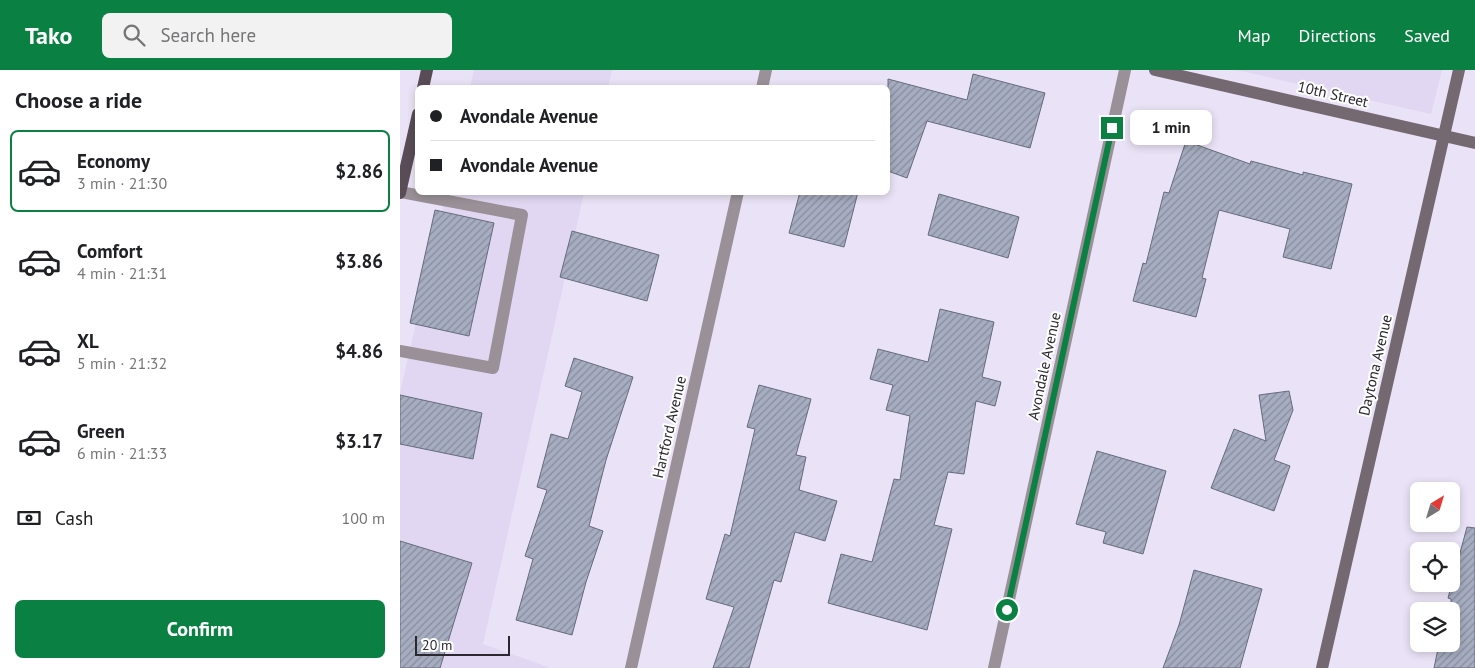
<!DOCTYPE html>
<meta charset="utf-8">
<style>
:root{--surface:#fff;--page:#f2f2f2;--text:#202124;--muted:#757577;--line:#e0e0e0;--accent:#0b8043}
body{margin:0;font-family:"PT Sans",sans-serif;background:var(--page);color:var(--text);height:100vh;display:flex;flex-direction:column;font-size:19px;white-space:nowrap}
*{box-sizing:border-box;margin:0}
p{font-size:16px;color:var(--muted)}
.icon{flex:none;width:28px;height:28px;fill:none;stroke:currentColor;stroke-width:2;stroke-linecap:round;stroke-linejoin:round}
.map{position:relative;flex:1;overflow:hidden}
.side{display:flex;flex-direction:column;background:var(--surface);width:400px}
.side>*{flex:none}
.banner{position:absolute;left:15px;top:15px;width:475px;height:110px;border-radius:8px;box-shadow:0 2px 8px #0003;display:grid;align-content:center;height:110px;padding:0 15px;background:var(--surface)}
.needle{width:32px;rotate:38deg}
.fabs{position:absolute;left:1010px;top:412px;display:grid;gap:10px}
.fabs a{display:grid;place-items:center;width:50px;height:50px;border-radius:8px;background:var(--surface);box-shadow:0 2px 8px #0003;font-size:25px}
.scale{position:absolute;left:15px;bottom:12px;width:95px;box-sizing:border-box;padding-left:5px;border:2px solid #2a272e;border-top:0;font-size:14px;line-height:18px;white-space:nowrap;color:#2a272e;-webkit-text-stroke:4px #fff;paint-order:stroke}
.end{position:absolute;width:22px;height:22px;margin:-11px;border:6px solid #0b8043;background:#fff;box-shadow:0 0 0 2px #fff}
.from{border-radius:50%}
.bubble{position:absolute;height:35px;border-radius:8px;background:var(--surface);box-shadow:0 2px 8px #0003;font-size:16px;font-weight:700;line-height:35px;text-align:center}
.banner b{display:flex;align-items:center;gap:18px;height:48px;font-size:19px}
.banner b+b{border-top:1px solid var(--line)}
.banner i{width:12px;height:12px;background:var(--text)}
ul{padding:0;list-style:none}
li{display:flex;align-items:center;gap:15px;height:82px;margin:0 10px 8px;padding:0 5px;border:2px solid transparent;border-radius:8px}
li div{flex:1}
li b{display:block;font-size:19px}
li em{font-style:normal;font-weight:700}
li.on{border-color:var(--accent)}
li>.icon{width:45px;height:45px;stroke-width:1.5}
h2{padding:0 15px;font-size:22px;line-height:60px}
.pay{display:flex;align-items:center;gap:12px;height:55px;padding:0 15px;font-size:19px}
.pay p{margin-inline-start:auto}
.button{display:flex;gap:10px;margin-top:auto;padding:10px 15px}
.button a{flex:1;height:58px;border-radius:8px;background:var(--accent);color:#fff;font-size:20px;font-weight:700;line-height:58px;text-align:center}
header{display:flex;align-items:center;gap:30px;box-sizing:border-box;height:70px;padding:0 25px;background:var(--accent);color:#fff}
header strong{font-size:24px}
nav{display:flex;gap:28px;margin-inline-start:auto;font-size:18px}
.search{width:350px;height:45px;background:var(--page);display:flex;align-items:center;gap:12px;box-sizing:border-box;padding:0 18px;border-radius:8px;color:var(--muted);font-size:19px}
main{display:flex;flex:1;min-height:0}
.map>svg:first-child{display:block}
</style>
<header>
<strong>Tako</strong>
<div class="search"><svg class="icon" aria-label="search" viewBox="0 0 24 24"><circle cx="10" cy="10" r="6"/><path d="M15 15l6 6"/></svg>Search here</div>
<nav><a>Map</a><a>Directions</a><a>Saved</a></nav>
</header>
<main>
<section class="side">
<h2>Choose a ride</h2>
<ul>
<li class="on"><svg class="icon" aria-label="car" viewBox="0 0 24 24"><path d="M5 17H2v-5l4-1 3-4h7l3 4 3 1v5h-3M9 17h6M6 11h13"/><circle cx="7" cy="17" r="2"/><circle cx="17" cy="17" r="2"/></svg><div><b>Economy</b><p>3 min · 21:30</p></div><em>$2.86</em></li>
<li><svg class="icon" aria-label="car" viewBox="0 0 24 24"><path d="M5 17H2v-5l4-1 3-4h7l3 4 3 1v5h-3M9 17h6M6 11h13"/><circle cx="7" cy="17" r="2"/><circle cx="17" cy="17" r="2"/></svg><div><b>Comfort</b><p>4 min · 21:31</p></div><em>$3.86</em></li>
<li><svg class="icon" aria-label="car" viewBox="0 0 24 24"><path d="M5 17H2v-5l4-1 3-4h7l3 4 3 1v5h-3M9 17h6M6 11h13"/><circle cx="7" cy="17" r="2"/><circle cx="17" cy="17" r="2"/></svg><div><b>XL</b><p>5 min · 21:32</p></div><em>$4.86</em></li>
<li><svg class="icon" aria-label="car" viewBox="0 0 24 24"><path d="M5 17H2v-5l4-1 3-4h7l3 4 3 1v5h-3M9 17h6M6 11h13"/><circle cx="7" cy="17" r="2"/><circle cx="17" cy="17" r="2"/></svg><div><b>Green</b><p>6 min · 21:33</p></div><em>$3.17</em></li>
</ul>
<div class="pay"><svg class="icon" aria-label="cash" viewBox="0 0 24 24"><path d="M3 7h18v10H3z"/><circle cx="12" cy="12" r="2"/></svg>Cash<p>100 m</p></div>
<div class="button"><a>Confirm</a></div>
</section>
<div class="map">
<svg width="1075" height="598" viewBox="0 0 1075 598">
<defs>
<pattern id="building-hatch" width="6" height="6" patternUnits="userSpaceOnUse" patternTransform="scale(1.25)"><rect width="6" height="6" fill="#a6adc0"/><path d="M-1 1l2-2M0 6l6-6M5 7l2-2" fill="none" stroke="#878d9c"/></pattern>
</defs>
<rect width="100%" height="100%" fill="#eae3f7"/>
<g fill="#e1d7f2">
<path d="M74,0H212L208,17H70Z"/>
<path d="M836,0H1042L1031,44Z"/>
<path d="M46,123H184L83,574L151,598H0V322Z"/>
</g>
<g fill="url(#building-hatch)" stroke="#656b7c">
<path d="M573,4L645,23L630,78L527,51L507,108L488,101V9L567,30Z"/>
<path d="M786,71L850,94L851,91L903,105V102L952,114L931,199L883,187L890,159L819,140L802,208L806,209L796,247L733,231L743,193L746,194L764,122L769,123Z"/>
<path d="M400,122H458L444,177L389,163Z"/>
<path d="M539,124L619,147L608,188L528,165Z"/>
<path d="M35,140L94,153L69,266L10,253Z"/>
<path d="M172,161L259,185L247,231L160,207Z"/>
<path d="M540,239L594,252L582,307L601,312L595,336L576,331L564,404L548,402L534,455L552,459L527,560L428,533L441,484L472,492L494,409L500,410L510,346L486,340L493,315L470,309L478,279L528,292Z"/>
<path d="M174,288L233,307L206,390L189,456L203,461L186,512L172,565L116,550L133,489L125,486L147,420L137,417L151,364L168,369L182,322L165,316Z"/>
<path d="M359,315L411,329L396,385L406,387L399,420L437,431L425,471L395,462L381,512L374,510L349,598H313L334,537L306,529L325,464L330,466L355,359L347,357Z"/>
<path d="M889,321L893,340L874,390L890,396L874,441L811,418L834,359L866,371L859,325Z"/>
<path d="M0,325L82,343L73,389L0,374Z"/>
<path d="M697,381L766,401L743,484L703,473L706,462L676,454Z"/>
<path d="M1067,457L1075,458V598H1034L1039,574H1051V529L1048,528Z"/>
<path d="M0,471L72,493L40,598H0Z"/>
<path d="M794,500L862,519L840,598H763L779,555Z"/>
</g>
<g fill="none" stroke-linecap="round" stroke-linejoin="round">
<path stroke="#999197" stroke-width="12" d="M0,281L93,298L122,145L0,122"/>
<g stroke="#999197" stroke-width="12">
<path d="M362,18L366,0"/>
<path d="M231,598L338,122"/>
<path d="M594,598L725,0"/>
</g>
<g stroke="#746871" stroke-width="12">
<path d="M755,0L1075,73"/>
<path d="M922,598L1059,0"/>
</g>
<g stroke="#594c56" stroke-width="12">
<path d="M23,18L27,0"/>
<path d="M0,123L18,44"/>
</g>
</g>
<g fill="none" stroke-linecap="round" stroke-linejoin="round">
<path stroke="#0b8043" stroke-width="6" d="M607,540L712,58"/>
</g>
<g text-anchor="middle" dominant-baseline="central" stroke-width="4" stroke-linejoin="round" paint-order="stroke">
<g font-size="15" fill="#2a272e" stroke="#fff">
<text transform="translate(933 24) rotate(13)">10th Street</text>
<text transform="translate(975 295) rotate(-77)">Daytona Avenue</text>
<text transform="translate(644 296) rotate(-78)">Avondale Avenue</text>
<text transform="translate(269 357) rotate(-77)">Hartford Avenue</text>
</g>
</g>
</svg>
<div class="fabs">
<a><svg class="needle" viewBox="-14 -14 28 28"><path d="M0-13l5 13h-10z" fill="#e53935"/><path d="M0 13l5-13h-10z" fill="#757577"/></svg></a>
<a><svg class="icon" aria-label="locate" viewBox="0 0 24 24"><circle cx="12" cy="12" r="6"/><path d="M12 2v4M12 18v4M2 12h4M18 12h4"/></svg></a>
<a><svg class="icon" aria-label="layers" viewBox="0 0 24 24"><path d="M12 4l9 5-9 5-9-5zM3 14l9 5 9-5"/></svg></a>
</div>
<div class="scale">20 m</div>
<i class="end from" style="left:607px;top:540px"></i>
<i class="end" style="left:712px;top:58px"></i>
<div class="bubble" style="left:730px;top:40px;width:82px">1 min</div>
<div class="banner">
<b><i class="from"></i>Avondale Avenue</b>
<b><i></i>Avondale Avenue</b>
</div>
</div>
</main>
